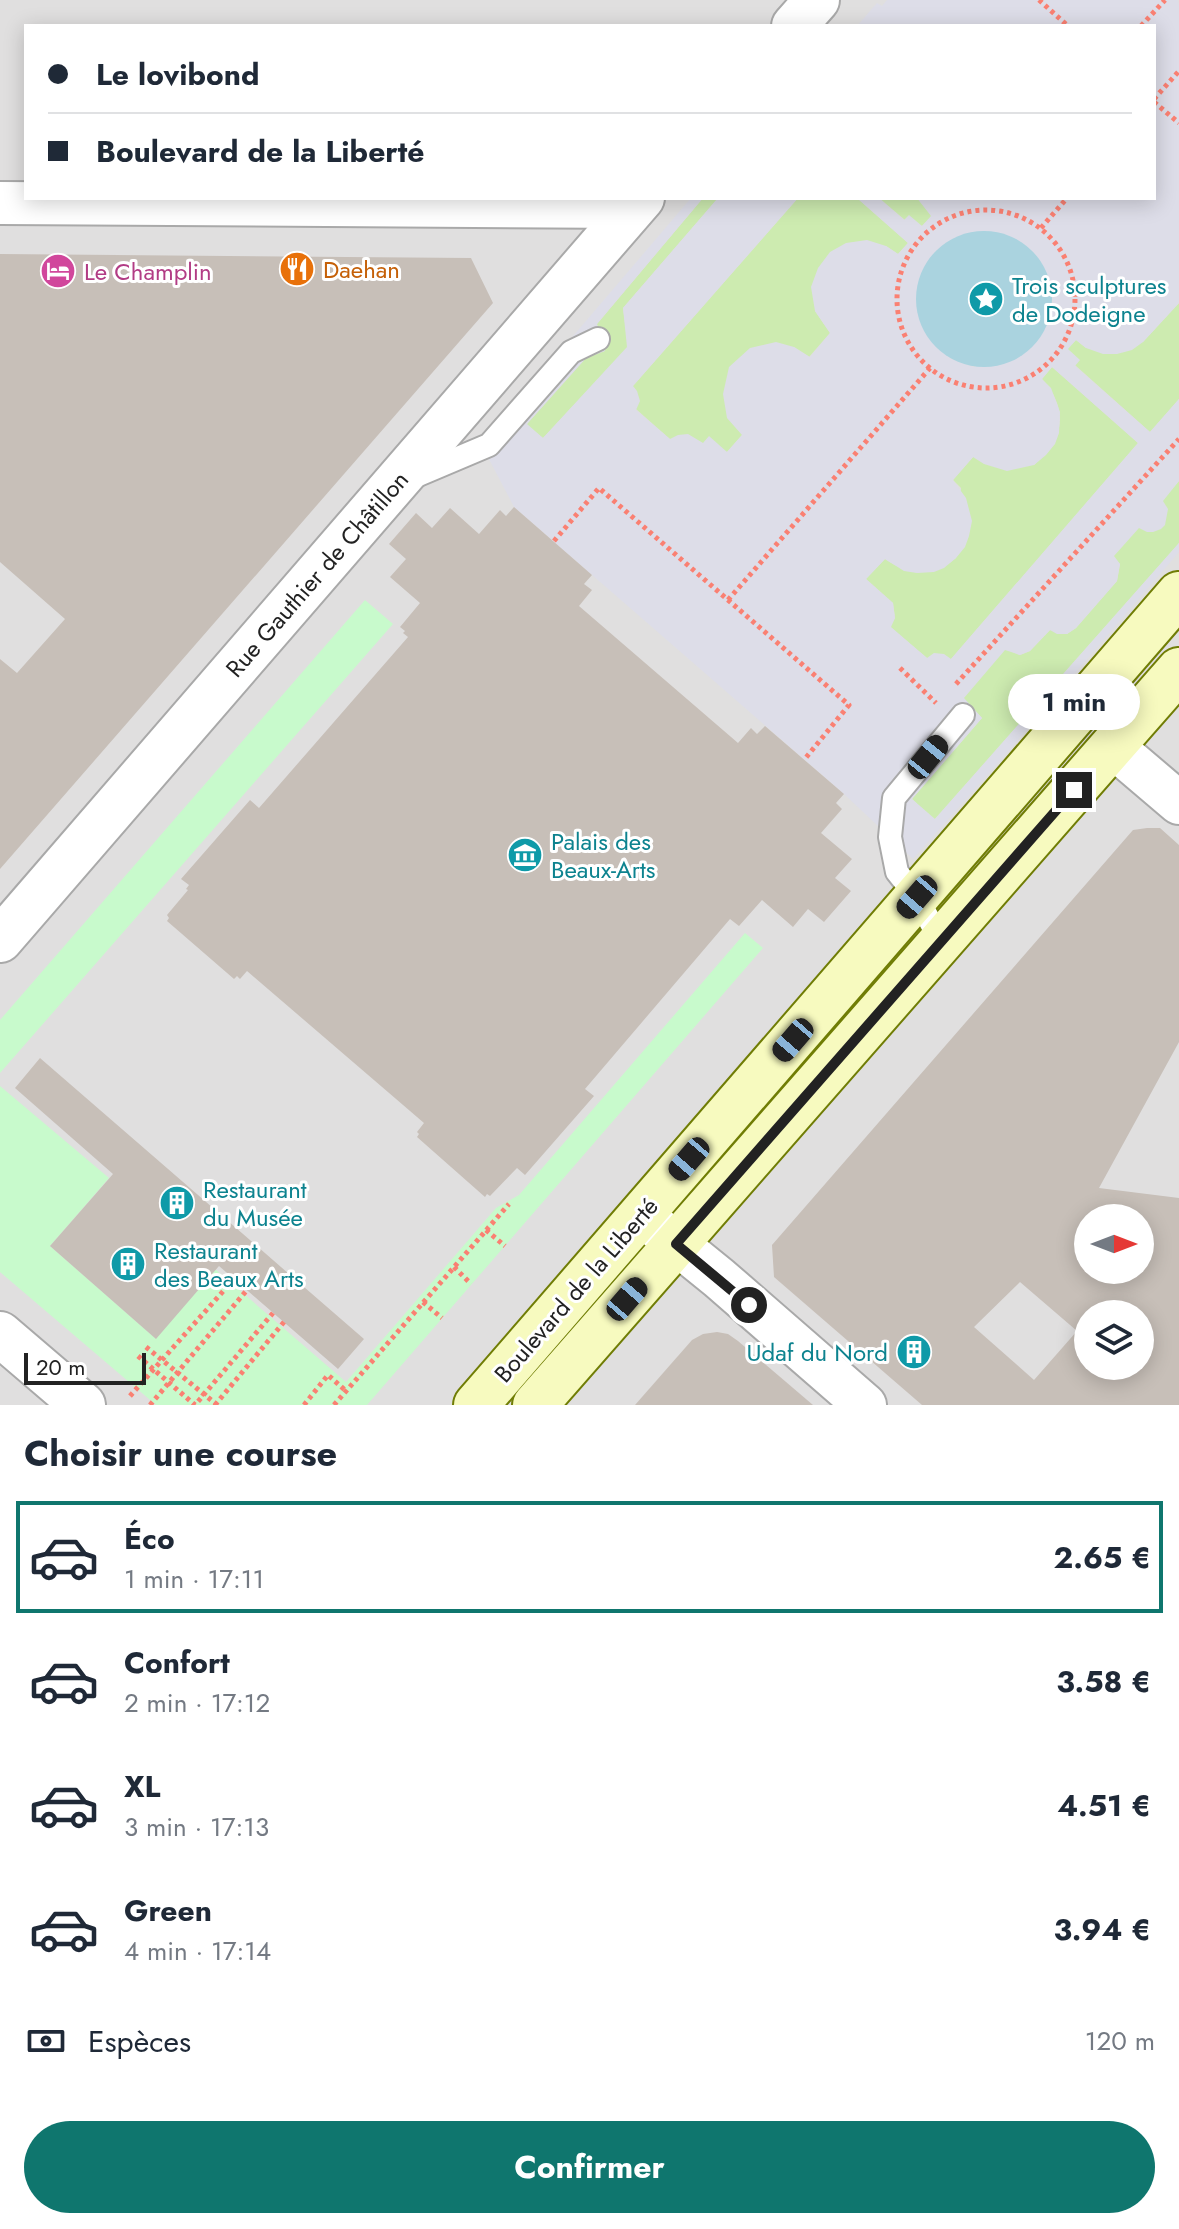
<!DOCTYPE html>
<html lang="fr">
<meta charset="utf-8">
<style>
:root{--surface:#fff;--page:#f6f6f7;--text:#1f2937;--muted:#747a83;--line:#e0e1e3;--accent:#0f766e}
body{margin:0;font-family:Jost,sans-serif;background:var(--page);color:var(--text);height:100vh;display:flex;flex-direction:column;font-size:30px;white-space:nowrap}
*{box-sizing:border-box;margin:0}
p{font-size:26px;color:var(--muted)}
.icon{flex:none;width:44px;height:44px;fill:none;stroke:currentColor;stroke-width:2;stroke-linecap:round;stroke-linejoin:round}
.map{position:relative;height:1405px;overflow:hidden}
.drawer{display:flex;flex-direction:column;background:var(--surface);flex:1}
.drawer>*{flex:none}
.banner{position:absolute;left:24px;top:24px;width:1132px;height:176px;border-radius:0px;box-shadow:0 4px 20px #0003;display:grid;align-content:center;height:176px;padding:0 24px;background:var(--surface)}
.needle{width:52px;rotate:90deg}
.tools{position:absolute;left:1074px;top:1204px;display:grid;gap:16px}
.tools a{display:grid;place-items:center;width:80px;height:80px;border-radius:50%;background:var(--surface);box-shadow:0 4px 20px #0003;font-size:40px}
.scale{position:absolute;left:24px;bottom:20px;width:122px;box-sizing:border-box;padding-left:8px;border:4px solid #222;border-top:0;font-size:22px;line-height:28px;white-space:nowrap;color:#222;-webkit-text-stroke:6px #fff;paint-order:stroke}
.end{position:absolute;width:36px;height:36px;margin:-18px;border:10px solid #222;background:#fff;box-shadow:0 0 0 4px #fff}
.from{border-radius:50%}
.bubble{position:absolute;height:56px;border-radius:28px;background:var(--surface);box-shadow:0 4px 20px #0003;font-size:26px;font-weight:700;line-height:56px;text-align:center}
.car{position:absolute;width:24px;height:48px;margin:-24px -12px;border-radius:10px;box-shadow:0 0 6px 2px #0007;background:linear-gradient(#222 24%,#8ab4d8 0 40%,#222 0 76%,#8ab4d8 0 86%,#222 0)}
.banner b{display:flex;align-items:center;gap:28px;height:76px;font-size:30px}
.banner b+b{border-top:2px solid var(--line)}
.banner i{width:20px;height:20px;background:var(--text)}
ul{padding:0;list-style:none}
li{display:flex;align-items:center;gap:24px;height:112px;margin:0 16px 12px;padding:0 8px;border:4px solid transparent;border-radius:0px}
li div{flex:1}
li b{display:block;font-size:30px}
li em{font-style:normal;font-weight:700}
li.active{border-color:var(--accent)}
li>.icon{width:72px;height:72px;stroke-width:1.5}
h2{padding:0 24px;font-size:36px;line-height:96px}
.pay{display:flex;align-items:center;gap:20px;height:88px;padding:0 24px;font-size:30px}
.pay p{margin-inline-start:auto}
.primary-button{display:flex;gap:16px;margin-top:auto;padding:16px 24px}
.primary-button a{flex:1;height:92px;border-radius:48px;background:var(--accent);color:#fff;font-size:32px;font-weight:700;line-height:92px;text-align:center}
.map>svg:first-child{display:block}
</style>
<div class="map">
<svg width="1179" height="1405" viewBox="0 0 1179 1405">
<rect width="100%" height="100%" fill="#f2efe9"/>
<path fill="#e0dfdf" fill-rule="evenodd" d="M0,0H1179V1405H0ZM26,26H1154V198H26ZM1088,1218H1140V1270H1088ZM1088,1314H1140V1366H1088Z"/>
<g fill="#cdebb0">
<path d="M703,198H718L623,308L628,347L543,438L526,425L586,358L604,351L597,324Z"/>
<path d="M798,198H857L908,243L898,254L886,246L815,311L830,333L809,357L794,347L742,435L727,452L703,443L671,440L636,409L633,386Z"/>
<path d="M879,198H917L932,216L922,226L905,220Z"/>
<path d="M1179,303V399L1150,432L1075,365L1067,349L1076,340L1086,348L1143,342Z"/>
<path d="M1052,367L1138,443L951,659L927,658L890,627L895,618L893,603L866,579L885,559C909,576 933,577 956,558L961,488L953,480L974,456L1034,465C1065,439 1069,409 1042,379Z"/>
<path d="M1179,481V543L934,820L912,799L982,718L963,698L1005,649L1020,655L1030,651L1050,630L1067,634L1076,628L1117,581L1120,564L1113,556Z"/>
</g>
<g fill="#c8facc">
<path d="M365,600L393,624L0,1073V1020Z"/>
<path d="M745,933L763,948L367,1405H156L0,1272V1086L109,1178L50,1246L155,1338L206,1281L215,1269L346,1382L496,1208L519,1195Z"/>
</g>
<path fill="#dddde8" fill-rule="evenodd" d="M887,0H1178L1179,5V303L1143,342L1132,350L1117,354H1103L1086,348L1076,340L1068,349L1080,360L1075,366L1150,432L1179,399V481L1163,501L1168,509L1165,525L1161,529L1153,532H1147L1139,528L1114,556L1120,564L1117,581L1076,628L1067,634H1057L1050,630L1030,651L1020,655L1005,650L964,698L982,718L912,799L935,819L1179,543V552L999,762L913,859L844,794L514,507L481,444L691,198H703L597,324L605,351L586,358L527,424L543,438L627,347L623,308L718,198H798L633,386L637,391L640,401L636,410L670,439L678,435L688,434L703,443L709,436L727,452L742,435L727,418L723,394L729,367L750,348L776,342L794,347L810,357L830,333L815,311L811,287L818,268L830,252L846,243L867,240L886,246L898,254L908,243L857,198H879L904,220L909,215L922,226L931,216L917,198H1154V26H857L877,3L882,6ZM1053,300L1047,325L974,367L949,358ZM1052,367L1138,443L951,659L944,654L934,653L927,658L891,627L895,618L893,603L866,579L885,559L904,571L917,573L934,572L944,568L956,558L965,547L969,536L972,521L966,498L953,480L973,457L984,464L1007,471L1034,465L1046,455L1055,444L1059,433L1060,412L1051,388L1042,379Z"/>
<circle fill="#aad3df" cx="984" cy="299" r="68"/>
<g fill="#c7bfb8" fill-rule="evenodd">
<path d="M0,254L471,258L493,303L0,869V659L17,673L65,619L0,562Z"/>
<path d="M514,507L592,575L584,584L592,590L579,606L738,743L751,728L757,734L765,726L844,794L836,803L842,809L821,833L852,859L835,878L851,891L824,922L808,909L793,927L762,900L739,926L730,919L585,1089L594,1096L525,1175L517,1168L490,1196L487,1194L485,1197L417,1137L419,1134L417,1132L424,1123L247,971L240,979L237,976L234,979L167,921L169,918L167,915L188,890L186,889L189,885L181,879L250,800L259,808L408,637L403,633L405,631L400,627L420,603L390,577L406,559L389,544L416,513L432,528L450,508L479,534L500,510L506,516Z"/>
<path d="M1147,828H1160L1179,845V1042L1099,1188L1179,1198V1405H922L774,1277L772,1245L1133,830ZM1088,1218H1140V1270H1088ZM1020,1282L1077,1331L1034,1380L974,1327ZM1088,1314H1140V1366H1088Z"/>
<path d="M40,1058L364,1339L338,1369L219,1266L156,1339L50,1246L113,1174L15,1088Z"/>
<path d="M717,1332L728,1334L738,1341L813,1405H635L692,1340L703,1334Z"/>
</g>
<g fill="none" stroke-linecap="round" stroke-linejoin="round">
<defs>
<g id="service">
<path d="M411,478L489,445L571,352L598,339"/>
<path d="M941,942L917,897L897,872L890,837L894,798L963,715"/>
</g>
<g id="minor">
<path d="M0,203L634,207"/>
<path d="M1112,746L1179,803"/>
<path d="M650,1222L719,1278L865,1405"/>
</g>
<g id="tertiary">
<path d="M794,26L817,0"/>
<path d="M0,940L642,198"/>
<path d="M0,1334L83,1405"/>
</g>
<g id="secondary">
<path d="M476,1405L1179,594"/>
<path d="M535,1405L1179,670"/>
</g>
</defs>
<use href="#service" stroke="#a9a9a9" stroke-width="26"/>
<use href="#minor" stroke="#a9a9a9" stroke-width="46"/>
<use href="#tertiary" stroke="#a9a9a9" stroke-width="48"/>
<use href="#secondary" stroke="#707d05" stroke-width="48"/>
<g stroke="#fa8072" stroke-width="5" stroke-dasharray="4 4" stroke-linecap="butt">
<path d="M1039,0L1068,26"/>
<path d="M1141,26L1165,0"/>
<path d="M1154,99L1179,71"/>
<path d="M1154,102L1179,123"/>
<circle cx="986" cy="299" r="89"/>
<path d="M1041,228L1067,198"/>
<path d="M554,541L599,488L849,705L804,760"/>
<path d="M728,600L930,368"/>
<path d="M900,668L936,703"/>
<path d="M956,684L1179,439"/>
<path d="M486,1230L505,1246"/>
<path d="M454,1267L471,1284"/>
<path d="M423,1302L442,1318"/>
<path d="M146,1347L216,1404"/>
<path d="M138,1356L195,1405L273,1313"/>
<path d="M130,1396L234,1279"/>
<path d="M150,1405L247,1290"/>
<path d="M215,1405L284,1322"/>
<path d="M304,1405L328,1375L346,1391"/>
<path d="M334,1405L509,1204"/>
</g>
<use href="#service" stroke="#fff" stroke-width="22"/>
<use href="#minor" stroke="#fff" stroke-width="42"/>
<use href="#tertiary" stroke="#fff" stroke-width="44"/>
<use href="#secondary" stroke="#f7fabf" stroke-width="44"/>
</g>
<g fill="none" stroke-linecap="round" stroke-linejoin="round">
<path stroke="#222" stroke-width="10" d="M749,1305L676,1244L1074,790"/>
</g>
<defs>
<symbol id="restaurant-disc" viewBox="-11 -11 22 22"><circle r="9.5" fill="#e8710a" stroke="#fff"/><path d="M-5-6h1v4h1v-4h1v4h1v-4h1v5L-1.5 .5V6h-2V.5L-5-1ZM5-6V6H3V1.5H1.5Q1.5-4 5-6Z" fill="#fff"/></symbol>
<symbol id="hotel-disc" viewBox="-11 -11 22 22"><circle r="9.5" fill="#d1479c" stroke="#fff"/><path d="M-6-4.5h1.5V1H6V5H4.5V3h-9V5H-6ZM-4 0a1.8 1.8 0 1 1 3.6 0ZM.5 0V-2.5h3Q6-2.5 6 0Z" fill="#fff"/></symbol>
<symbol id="sight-disc" viewBox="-11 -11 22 22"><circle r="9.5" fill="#0f9aa8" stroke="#fff"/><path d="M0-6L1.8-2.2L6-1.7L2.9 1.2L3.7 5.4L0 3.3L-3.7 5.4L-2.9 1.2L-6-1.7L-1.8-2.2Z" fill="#fff"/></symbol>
<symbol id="museum-disc" viewBox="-11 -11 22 22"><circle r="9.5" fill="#0f9aa8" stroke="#fff"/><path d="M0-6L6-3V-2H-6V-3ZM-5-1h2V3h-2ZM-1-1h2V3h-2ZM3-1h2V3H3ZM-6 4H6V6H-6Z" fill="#fff"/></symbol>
<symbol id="building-disc" viewBox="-11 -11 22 22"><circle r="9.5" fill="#0f9aa8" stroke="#fff"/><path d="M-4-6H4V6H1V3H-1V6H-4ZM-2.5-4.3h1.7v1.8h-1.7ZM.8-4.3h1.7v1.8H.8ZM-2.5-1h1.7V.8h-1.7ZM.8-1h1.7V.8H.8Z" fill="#fff"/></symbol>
</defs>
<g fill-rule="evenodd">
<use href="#restaurant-disc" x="277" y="249" width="40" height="40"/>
<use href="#hotel-disc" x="38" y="251" width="40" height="40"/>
<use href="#sight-disc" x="966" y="279" width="40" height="40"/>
<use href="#museum-disc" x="505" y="835" width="40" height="40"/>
<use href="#building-disc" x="157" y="1183" width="40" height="40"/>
<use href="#building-disc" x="108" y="1244" width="40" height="40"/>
<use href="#building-disc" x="894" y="1332" width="40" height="40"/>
</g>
<g text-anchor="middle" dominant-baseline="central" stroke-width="6" stroke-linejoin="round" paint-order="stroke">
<g font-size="24" fill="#c56008" stroke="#fff" text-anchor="start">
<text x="323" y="269">Daehan</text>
</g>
<g font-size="24" fill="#b23c85" stroke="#fff" text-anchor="start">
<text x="84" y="271">Le Champlin</text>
</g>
<g font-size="24" fill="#0d838f" stroke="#fff" text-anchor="start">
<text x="1012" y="285">Trois sculptures<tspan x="1012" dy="28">de Dodeigne</tspan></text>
<text x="551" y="841">Palais des<tspan x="551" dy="28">Beaux-Arts</tspan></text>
<text x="203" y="1189">Restaurant<tspan x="203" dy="28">du Musée</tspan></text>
<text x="154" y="1250">Restaurant<tspan x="154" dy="28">des Beaux Arts</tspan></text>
<text x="888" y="1352" text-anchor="end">Udaf du Nord</text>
</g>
<g font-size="24" fill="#222" stroke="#fff">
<text transform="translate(317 574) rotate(-49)">Rue Gauthier de Châtillon</text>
<text transform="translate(576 1290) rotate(-49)">Boulevard de la Liberté</text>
</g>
</g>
</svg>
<div class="tools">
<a><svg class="needle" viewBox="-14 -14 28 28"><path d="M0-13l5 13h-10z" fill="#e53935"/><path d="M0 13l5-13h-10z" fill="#747a83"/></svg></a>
<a><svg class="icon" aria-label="layers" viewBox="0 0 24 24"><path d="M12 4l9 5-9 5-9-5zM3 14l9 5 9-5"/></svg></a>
</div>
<div class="scale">20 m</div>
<i class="end from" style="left:749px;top:1305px"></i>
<i class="end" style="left:1074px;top:790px"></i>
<div class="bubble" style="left:1008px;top:674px;width:132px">1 min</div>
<i class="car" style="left:928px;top:757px;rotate:39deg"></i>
<i class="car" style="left:917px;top:897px;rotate:221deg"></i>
<i class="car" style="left:793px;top:1040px;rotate:221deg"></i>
<i class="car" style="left:689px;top:1159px;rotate:221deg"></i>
<i class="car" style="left:627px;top:1299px;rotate:41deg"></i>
<div class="banner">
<b><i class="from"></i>Le lovibond</b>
<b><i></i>Boulevard de la Liberté</b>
</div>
</div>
<section class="drawer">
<h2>Choisir une course</h2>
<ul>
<li class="active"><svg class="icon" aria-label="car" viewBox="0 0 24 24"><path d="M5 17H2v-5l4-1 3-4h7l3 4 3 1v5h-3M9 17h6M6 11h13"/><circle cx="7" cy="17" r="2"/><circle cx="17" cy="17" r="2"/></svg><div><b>Éco</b><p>1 min · 17:11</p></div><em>2.65 €</em></li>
<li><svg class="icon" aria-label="car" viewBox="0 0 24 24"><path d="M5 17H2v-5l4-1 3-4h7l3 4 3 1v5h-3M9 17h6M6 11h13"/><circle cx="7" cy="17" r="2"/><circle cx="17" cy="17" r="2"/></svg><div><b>Confort</b><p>2 min · 17:12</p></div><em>3.58 €</em></li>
<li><svg class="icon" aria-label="car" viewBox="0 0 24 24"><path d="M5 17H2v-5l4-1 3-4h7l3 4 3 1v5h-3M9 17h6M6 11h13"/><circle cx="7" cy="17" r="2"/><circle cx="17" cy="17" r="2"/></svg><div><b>XL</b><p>3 min · 17:13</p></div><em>4.51 €</em></li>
<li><svg class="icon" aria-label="car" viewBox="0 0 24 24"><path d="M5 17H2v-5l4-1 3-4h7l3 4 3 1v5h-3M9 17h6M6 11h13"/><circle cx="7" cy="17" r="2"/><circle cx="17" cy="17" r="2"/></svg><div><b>Green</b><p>4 min · 17:14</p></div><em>3.94 €</em></li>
</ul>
<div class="pay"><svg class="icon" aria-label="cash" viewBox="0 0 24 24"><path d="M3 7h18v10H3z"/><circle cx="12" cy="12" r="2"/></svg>Espèces<p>120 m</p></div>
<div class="primary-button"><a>Confirmer</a></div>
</section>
